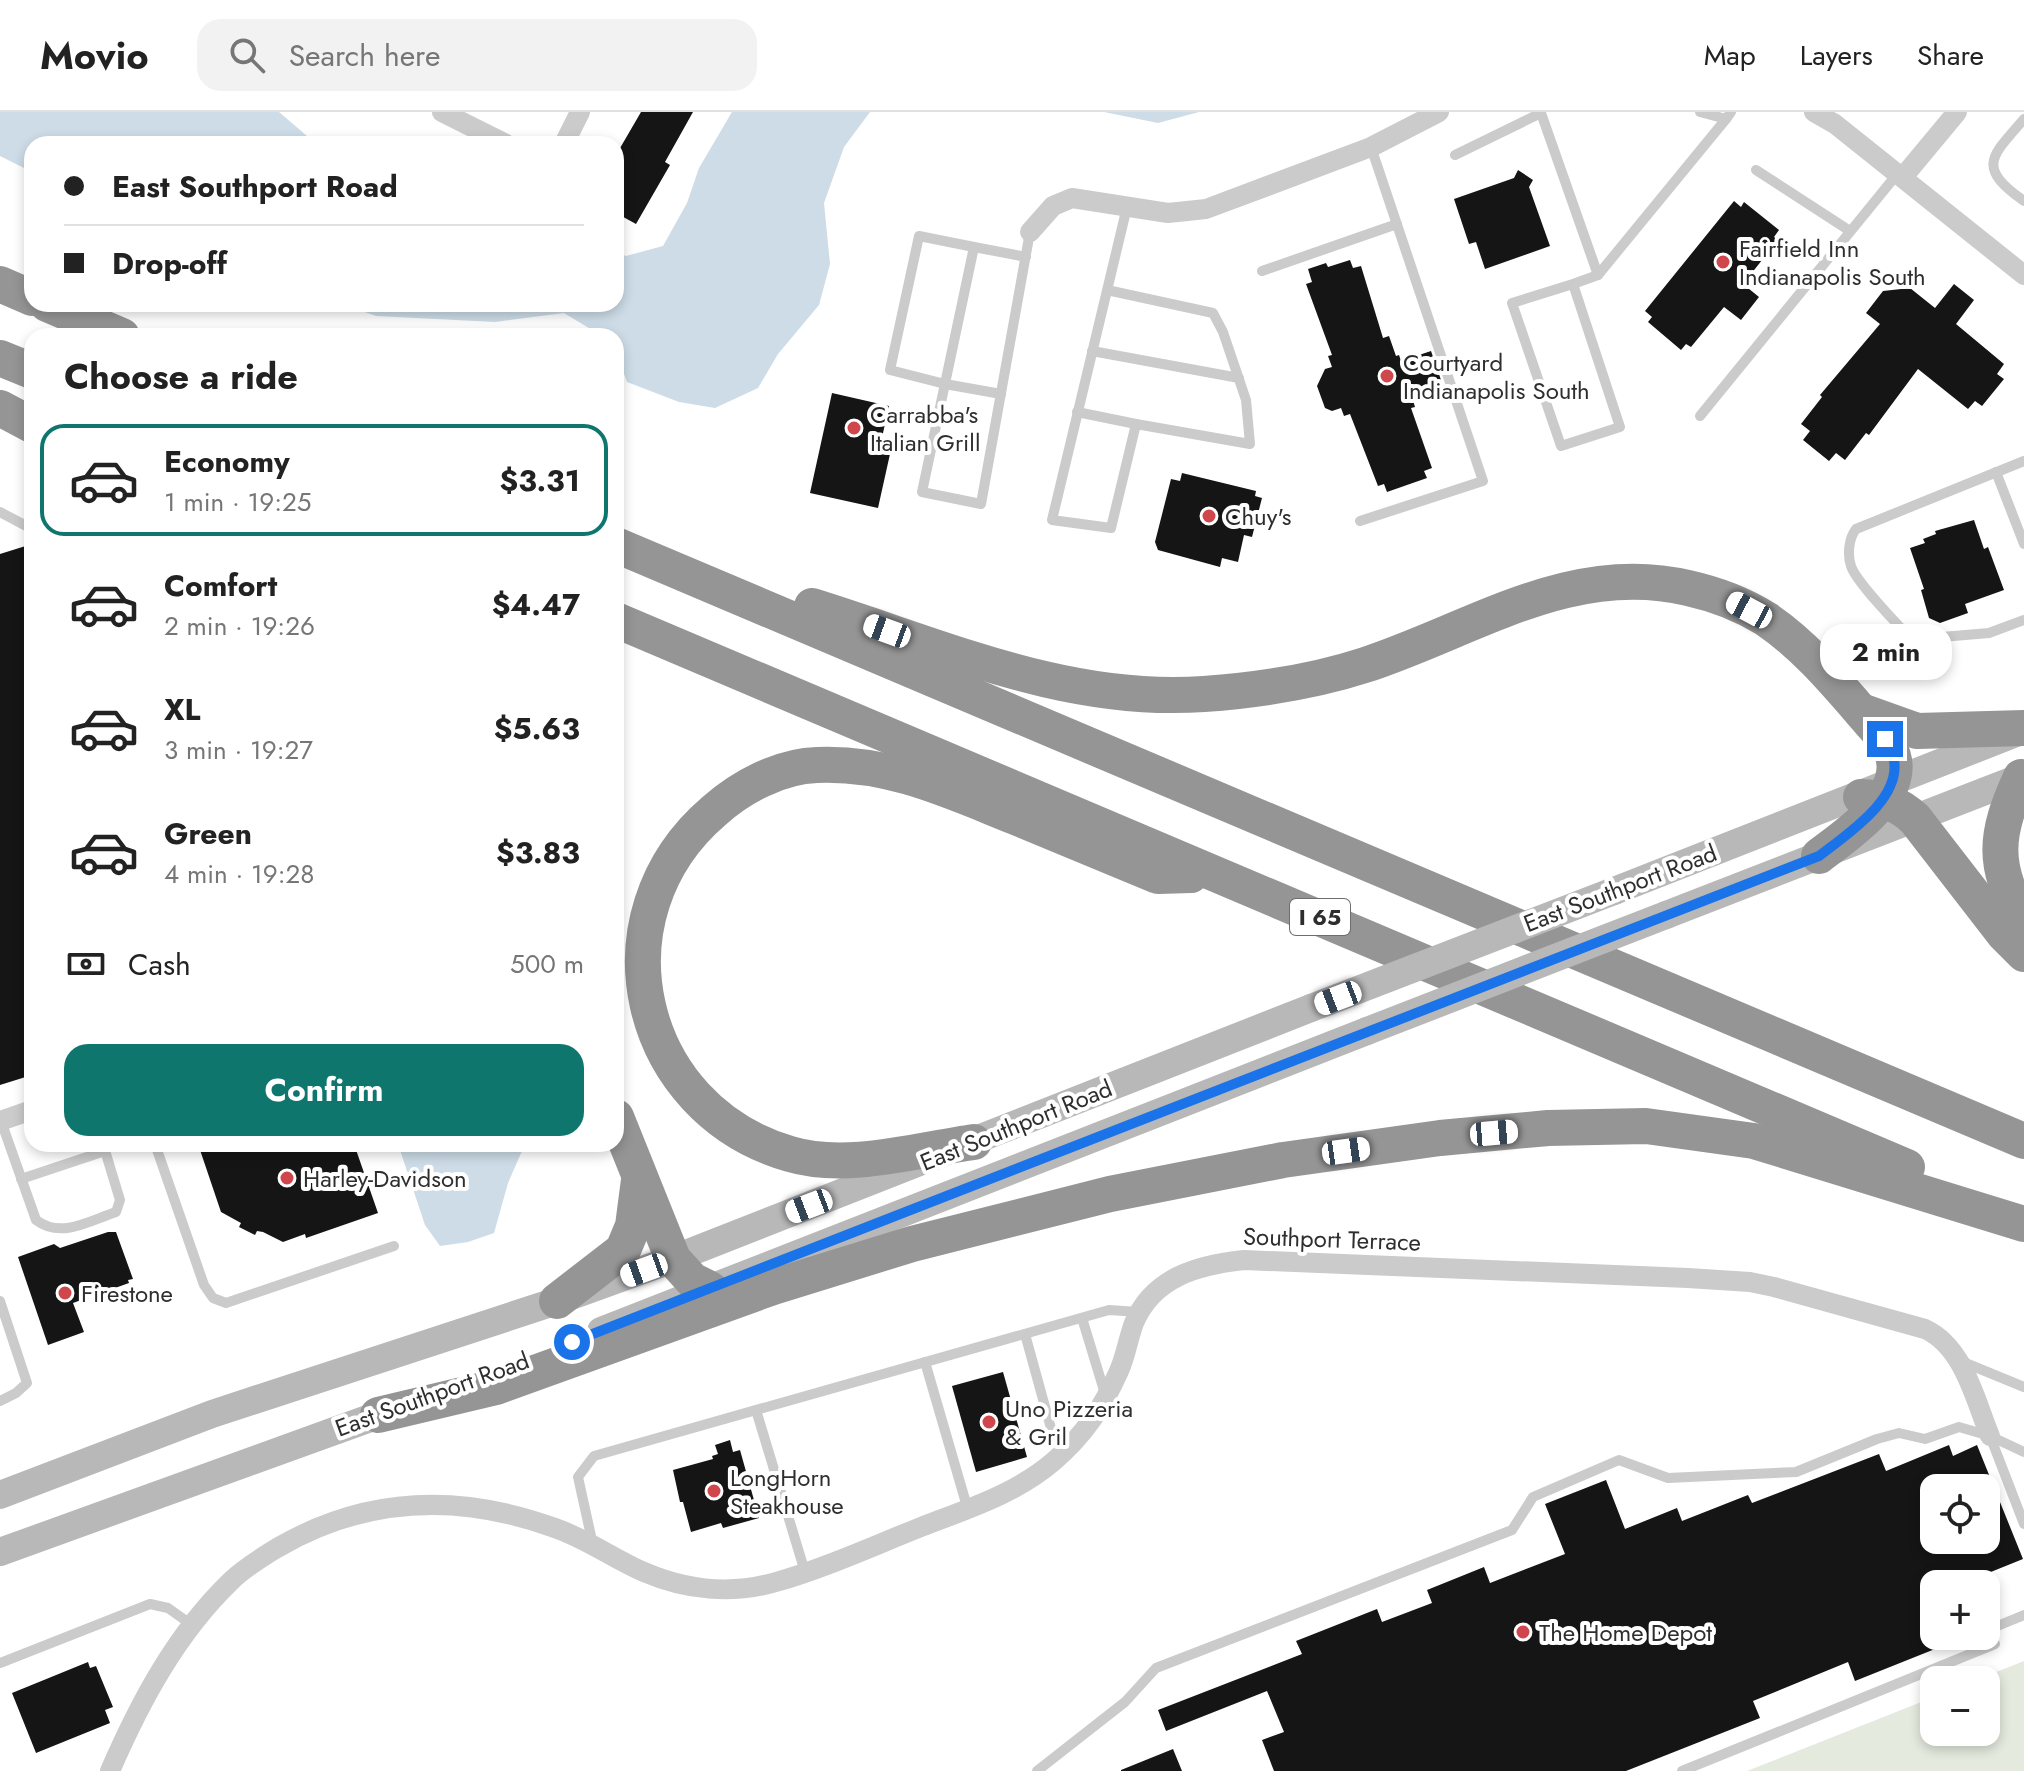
<!DOCTYPE html>
<meta charset="utf-8">
<style>
:root{--surface:#fff;--page:#f2f2f2;--text:#222;--muted:#767676;--line:#e0e0e0;--accent:#0f766e}
body{margin:0;font-family:Jost,sans-serif;background:var(--page);color:var(--text);height:100vh;display:flex;flex-direction:column;font-size:30px;white-space:nowrap}
*{box-sizing:border-box;margin:0}
p{font-size:26px;color:var(--muted)}
.icon{flex:none;width:44px;height:44px;fill:none;stroke:currentColor;stroke-width:2;stroke-linecap:round;stroke-linejoin:round}
.map{position:relative;flex:1;overflow:hidden}
.panel{position:absolute;left:24px;top:216px;width:600px;height:824px;display:flex;flex-direction:column;background:var(--surface);border-radius:24px;box-shadow:0 4px 12px #0003}
.panel>*{flex:none}
.guide{position:absolute;left:24px;top:24px;width:600px;height:176px;border-radius:24px;box-shadow:0 4px 12px #0003;display:grid;align-content:center;height:176px;padding:0 40px;background:var(--surface)}
.buttons{position:absolute;left:1920px;top:1362px;display:grid;gap:16px}
.buttons a{display:grid;place-items:center;width:80px;height:80px;border-radius:16px;background:var(--surface);box-shadow:0 4px 12px #0003;font-size:40px}
.end{position:absolute;width:36px;height:36px;margin:-18px;border:10px solid #1a73e8;background:#fff;box-shadow:0 0 0 4px #fff}
.from{border-radius:50%}
.bubble{position:absolute;height:56px;border-radius:24px;background:var(--surface);box-shadow:0 4px 12px #0003;font-size:26px;font-weight:700;line-height:56px;text-align:center}
.car{position:absolute;width:24px;height:48px;margin:-24px -12px;border-radius:10px;box-shadow:0 0 6px 2px #0007;background:linear-gradient(#fff 24%,#345 0 40%,#fff 0 76%,#345 0 86%,#fff 0)}
.guide b{display:flex;align-items:center;gap:28px;height:76px;font-size:30px}
.guide b+b{border-top:2px solid var(--line)}
.guide i{width:20px;height:20px;background:var(--text)}
ul{padding:0;list-style:none}
li{display:flex;align-items:center;gap:24px;height:112px;margin:0 16px 12px;padding:0 24px;border:4px solid transparent;border-radius:24px}
li div{flex:1}
li b{display:block;font-size:30px}
li em{font-style:normal;font-weight:700}
li.current{border-color:var(--accent)}
li>.icon{width:72px;height:72px;stroke-width:1.5}
h2{padding:0 40px;font-size:36px;line-height:96px}
.pay{display:flex;align-items:center;gap:20px;height:88px;padding:0 40px;font-size:30px}
.pay p{margin-inline-start:auto}
.action{display:flex;gap:16px;margin-top:auto;padding:16px 40px}
.action a{flex:1;height:92px;border-radius:24px;background:var(--accent);color:#fff;font-size:32px;font-weight:700;line-height:92px;text-align:center}
header{display:flex;align-items:center;gap:48px;box-sizing:border-box;height:112px;padding:0 40px;background:var(--surface);border-bottom:2px solid var(--line)}
header strong{font-size:38px}
nav{display:flex;gap:44px;margin-inline-start:auto;font-size:28px}
.search{width:560px;height:72px;background:var(--page);display:flex;align-items:center;gap:20px;box-sizing:border-box;padding:0 28px;border-radius:24px;color:var(--muted);font-size:30px}
.map>svg:first-child{display:block}
</style>
<header>
<strong>Movio</strong>
<div class="search"><svg class="icon" aria-label="search" viewBox="0 0 24 24"><circle cx="10" cy="10" r="6"/><path d="M15 15l6 6"/></svg>Search here</div>
<nav><a>Map</a><a>Layers</a><a>Share</a></nav>
</header>
<div class="map">
<svg width="2024" height="1659" viewBox="0 0 2024 1659">
<rect width="100%" height="100%" fill="#fff"/>
<path fill="#e4eade" d="M2024,1549V1659H1747L1934,1585V1620H1986V1568H1976Z"/>
<g fill="#cddce7">
<path d="M0,0H279L307,24V32H32V60L0,44Z"/>
<path d="M732,0H870L844,35L824,91L830,152L819,193L778,242L758,276L715,296L679,290L627,270L616,240V224H602L564,201L495,210L376,204L342,192H616V140L626,144L663,134L687,91L699,56Z"/>
<path d="M1104,0H1199L1158,11Z"/>
<path d="M398,1032H525L508,1071L494,1121L468,1130L440,1134L425,1113Z"/>
</g>
<g fill="#151515" fill-rule="evenodd">
<path d="M641,0H693L665,50L670,53L636,112L616,101V43Z"/>
<path d="M1518,58L1533,68L1529,75L1550,134L1485,157L1476,130L1469,132L1454,87L1514,66Z"/>
<path d="M1734,89L1741,95L1744,90L1779,118L1774,125L1778,128L1743,172L1759,185L1741,208L1724,195L1691,235L1686,232L1681,238L1648,210L1652,205L1645,199Z"/>
<path d="M1350,148L1353,156L1361,154L1383,226L1389,224L1396,244L1399,243L1401,249L1431,239L1441,268L1410,279L1415,295L1411,296L1432,356L1424,359L1427,366L1387,380L1384,372L1378,374L1350,302L1344,304L1341,296L1332,299L1325,296L1317,274L1325,257L1332,255L1328,244L1332,243L1306,172L1312,170L1308,157L1326,151L1328,155Z"/>
<path d="M1954,172L1974,188L1956,212L2004,252L1997,262L2004,267L1982,294L1975,289L1968,297L1918,257L1869,323L1866,321L1845,348L1836,341L1829,349L1803,328L1810,319L1801,312L1822,285L1820,283L1880,212L1866,201L1883,179L1910,176L1935,196Z"/>
<path d="M832,281L889,294L879,339L890,342L878,396L810,381Z"/>
<path d="M1182,361L1256,379L1255,384L1262,386L1252,425L1244,423L1238,450L1222,446L1220,455L1158,438L1155,430L1171,367L1180,369Z"/>
<path d="M1974,408L1984,437L1988,435L2004,478L1965,492L1968,501L1940,511L1929,506L1921,478L1924,477L1910,436L1925,431L1923,427L1936,422L1935,419Z"/>
<path d="M32,432V963L0,973V442Z"/>
<path d="M198,1032H354L378,1101L306,1126L305,1122L283,1130L263,1120L257,1119L255,1123L239,1115L241,1111L221,1100Z"/>
<path d="M108,1120H116L133,1167L128,1168L129,1171L73,1191L84,1220L48,1233L18,1145L54,1132L60,1136Z"/>
<path d="M1003,1260L1027,1345L976,1360L952,1274Z"/>
<path d="M730,1328L733,1340L740,1338L759,1406L723,1416L721,1411L691,1420L683,1390H680L673,1358L713,1347L712,1344L718,1342L715,1333Z"/>
<path d="M1949,1333L1953,1344L1977,1333L2023,1447L1961,1472H1934V1524L1965,1525L1855,1569L1848,1550L1753,1589L1760,1606L1626,1659H1274L1262,1628L1284,1620L1267,1579L1166,1619L1158,1598L1302,1542L1296,1529L1377,1497L1382,1510L1432,1491L1427,1478L1484,1455L1490,1471L1565,1442L1545,1392L1606,1368L1625,1417L1677,1396L1682,1409L1748,1383L1752,1391L1879,1342L1886,1359ZM1934,1376H1986V1428H1934Z"/>
<path d="M88,1550L90,1556L96,1554L113,1595L105,1598L110,1611L36,1641L12,1581Z"/>
<path d="M1173,1637L1182,1659H1121V1658Z"/>
</g>
<g fill="none" stroke-linecap="round" stroke-linejoin="round">
<g stroke="#cbcbcb" stroke-width="10">
<path d="M1700,0L1726,7L1731,0"/>
<path d="M2024,7C1991,45 1976,55 2024,89"/>
<path d="M1455,43L1541,1L1598,163"/>
<path d="M1756,58L1850,119"/>
<path d="M974,135L919,124L890,258L945,272L1001,282"/>
<path d="M1026,145L974,135L922,380L981,392L1030,120"/>
<path d="M1262,159L1397,112"/>
<path d="M1573,172L1512,191L1561,334L1620,315L1573,172L1598,163L1726,7"/>
<path d="M1107,178L1213,201L1223,220L1246,288L1250,332L1136,312L1111,416L1052,408L1127,95"/>
<path d="M1092,239L1239,266"/>
<path d="M1077,300L1136,312"/>
<path d="M1700,304L1898,61"/>
<path d="M2024,349L1856,417C1849,426 1847,442 1851,454C1856,470 1894,508 1907,523L1918,527L1989,521L2024,508"/>
<path d="M1996,360L2024,432"/>
<path d="M0,400L32,417"/>
<path d="M1360,409L1483,369L1371,35"/>
<path d="M1,1009L36,1108C61,1127 89,1109 116,1100L120,1088L103,1032"/>
<path d="M155,1032L204,1173L213,1186L226,1191L394,1134"/>
<path d="M21,1067L105,1039"/>
<path d="M0,1189L27,1271L16,1281L0,1289"/>
<path d="M1082,1206L1106,1285"/>
<path d="M1025,1222L1052,1320L1069,1336"/>
<path d="M925,1250L968,1398"/>
<path d="M1963,1250L2024,1275"/>
<path d="M756,1298L805,1460"/>
<path d="M1990,1324L2024,1412"/>
<path d="M593,1433L578,1365L594,1344L1109,1198L1139,1200"/>
<path d="M0,1551L150,1492L168,1496L192,1513"/>
<path d="M1037,1659L1125,1590L1156,1556L1512,1418L1533,1385L1619,1348L1668,1366L1796,1360L1877,1327L1899,1321L1925,1327L1959,1315L1990,1324L2024,1340"/>
<path d="M1682,1659L1995,1532L1990,1517L2024,1503"/>
</g>
<g stroke="#cbcbcb" stroke-width="20">
<path d="M442,0L506,32"/>
<path d="M1814,0L1835,12L2024,163"/>
<path d="M564,32L580,0"/>
<path d="M1903,65L1957,0"/>
<path d="M1030,120L1053,94L1072,86L1168,101L1206,97L1371,35L1439,0"/>
<path d="M0,1009L32,998"/>
<path d="M110,1659C140,1590 176,1522 231,1469C244,1456 261,1446 277,1436C366,1384 459,1381 555,1416C587,1427 614,1447 644,1460C686,1478 732,1483 776,1470C825,1456 873,1434 921,1415C967,1397 1016,1382 1054,1349C1084,1323 1103,1295 1119,1259C1126,1243 1128,1227 1134,1211C1153,1165 1198,1153 1244,1148L1688,1166L1750,1170L1774,1175L1925,1217C1964,1235 1975,1288 1990,1324"/>
</g>
<g stroke="#b8b8b8" stroke-width="28">
<path d="M1614,779L2016,621"/>
<path d="M1666,803L2024,664"/>
<path d="M601,1219L1367,919"/>
<path d="M0,1383L212,1302L557,1189L673,1147L1311,896"/>
<path d="M0,1440L398,1296"/>
</g>
<g stroke="#959595" stroke-width="36">
<path d="M0,172L32,186"/>
<path d="M47,192L122,224"/>
<path d="M0,246L32,259"/>
<path d="M0,296L32,313"/>
<path d="M616,433L2024,1029"/>
<path d="M812,494C941,534 1066,592 1204,582C1258,578 1313,570 1365,553C1472,518 1571,448 1688,476C1715,482 1742,492 1766,507C1812,538 1848,586 1885,627C1887,632 1891,638 1893,644C1905,685 1846,723 1819,744"/>
<path d="M616,508L1907,1055"/>
<path d="M1861,599L1917,619L2024,616"/>
<path d="M2021,665C1995,722 1991,753 2024,810"/>
<path d="M1861,685C1882,685 1899,692 1915,707L2004,822L2024,842"/>
<path d="M616,1005L673,1147L692,1168L710,1177"/>
<path d="M974,1030C917,1038 846,1059 790,1042C635,997 591,804 714,699C741,675 780,654 817,653C889,650 948,678 1013,704C1062,724 1110,744 1158,764L1191,763"/>
<path d="M557,1189L623,1138L633,1114L639,1068"/>
<path d="M378,1303L496,1275L773,1175L912,1132L1110,1082L1283,1048L1440,1026L1548,1016L1646,1014L1754,1029L2024,1112"/>
</g>
<g stroke="#b8b8b8" stroke-width="28">
<path d="M1311,896L1614,779"/>
<path d="M1367,919L1666,803"/>
</g>
</g>
<g fill="none" stroke-linecap="round" stroke-linejoin="round">
<path stroke="#1a73e8" stroke-width="10" d="M572,1230L1819,744C1846,723 1905,685 1893,644C1891,638 1887,632 1885,627"/>
</g>
<g fill="#cf474c" stroke="#fff" stroke-width="3">
<circle cx="1723" cy="150" r="8"/>
<circle cx="1387" cy="264" r="8"/>
<circle cx="854" cy="316" r="8"/>
<circle cx="1209" cy="404" r="8"/>
<circle cx="287" cy="1066" r="8"/>
<circle cx="65" cy="1181" r="8"/>
<circle cx="989" cy="1310" r="8"/>
<circle cx="714" cy="1379" r="8"/>
<circle cx="1523" cy="1520" r="8"/>
</g>
<g text-anchor="middle" dominant-baseline="central" stroke-width="8" stroke-linejoin="round" paint-order="stroke">
<rect fill="#fff" stroke="#6d6d6d" stroke-width="2" x="1290" y="787" width="60" height="36" rx="6"/>
<g font-size="22" font-weight="bold" fill="#2e2e2e">
<text x="1320" y="805">I 65</text>
</g>
<g font-size="24" fill="#2e2e2e" stroke="#fff" text-anchor="start">
<text x="1739" y="136">Fairfield Inn<tspan x="1739" dy="28">Indianapolis South</tspan></text>
<text x="1403" y="250">Courtyard<tspan x="1403" dy="28">Indianapolis South</tspan></text>
<text x="870" y="302">Carrabba's<tspan x="870" dy="28">Italian Grill</tspan></text>
<text x="1225" y="404">Chuy's</text>
<text x="303" y="1066">Harley-Davidson</text>
<text x="81" y="1181">Firestone</text>
<text x="1005" y="1296">Uno Pizzeria<tspan x="1005" dy="28">&amp; Gril</tspan></text>
<text x="730" y="1365">LongHorn<tspan x="730" dy="28">Steakhouse</tspan></text>
<text x="1539" y="1520">The Home Depot</text>
</g>
<g font-size="24" fill="#2e2e2e" stroke="#fff">
<text transform="translate(1620 776) rotate(-21)">East Southport Road</text>
<text transform="translate(1016 1013) rotate(-22)">East Southport Road</text>
<text transform="translate(1332 1127) rotate(2)">Southport Terrace</text>
<text transform="translate(432 1282) rotate(-20)">East Southport Road</text>
</g>
</g>
</svg>
<div class="buttons">
<a><svg class="icon" aria-label="locate" viewBox="0 0 24 24"><circle cx="12" cy="12" r="6"/><path d="M12 2v4M12 18v4M2 12h4M18 12h4"/></svg></a>
<a>+</a>
<a>−</a>
</div>
<i class="end from" style="left:572px;top:1230px"></i>
<i class="end" style="left:1885px;top:627px"></i>
<div class="bubble" style="left:1820px;top:512px;width:132px">2 min</div>
<i class="car" style="left:1749px;top:498px;rotate:298deg"></i>
<i class="car" style="left:887px;top:519px;rotate:290deg"></i>
<i class="car" style="left:1338px;top:886px;rotate:249deg"></i>
<i class="car" style="left:1494px;top:1021px;rotate:85deg"></i>
<i class="car" style="left:1346px;top:1039px;rotate:82deg"></i>
<i class="car" style="left:809px;top:1094px;rotate:249deg"></i>
<i class="car" style="left:644px;top:1158px;rotate:250deg"></i>
<div class="guide">
<b><i class="from"></i>East Southport Road</b>
<b><i></i>Drop-off</b>
</div>
<section class="panel">
<h2>Choose a ride</h2>
<ul>
<li class="current"><svg class="icon" aria-label="car" viewBox="0 0 24 24"><path d="M5 17H2v-5l4-1 3-4h7l3 4 3 1v5h-3M9 17h6M6 11h13"/><circle cx="7" cy="17" r="2"/><circle cx="17" cy="17" r="2"/></svg><div><b>Economy</b><p>1 min · 19:25</p></div><em>$3.31</em></li>
<li><svg class="icon" aria-label="car" viewBox="0 0 24 24"><path d="M5 17H2v-5l4-1 3-4h7l3 4 3 1v5h-3M9 17h6M6 11h13"/><circle cx="7" cy="17" r="2"/><circle cx="17" cy="17" r="2"/></svg><div><b>Comfort</b><p>2 min · 19:26</p></div><em>$4.47</em></li>
<li><svg class="icon" aria-label="car" viewBox="0 0 24 24"><path d="M5 17H2v-5l4-1 3-4h7l3 4 3 1v5h-3M9 17h6M6 11h13"/><circle cx="7" cy="17" r="2"/><circle cx="17" cy="17" r="2"/></svg><div><b>XL</b><p>3 min · 19:27</p></div><em>$5.63</em></li>
<li><svg class="icon" aria-label="car" viewBox="0 0 24 24"><path d="M5 17H2v-5l4-1 3-4h7l3 4 3 1v5h-3M9 17h6M6 11h13"/><circle cx="7" cy="17" r="2"/><circle cx="17" cy="17" r="2"/></svg><div><b>Green</b><p>4 min · 19:28</p></div><em>$3.83</em></li>
</ul>
<div class="pay"><svg class="icon" aria-label="cash" viewBox="0 0 24 24"><path d="M3 7h18v10H3z"/><circle cx="12" cy="12" r="2"/></svg>Cash<p>500 m</p></div>
<div class="action"><a>Confirm</a></div>
</section>
</div>
